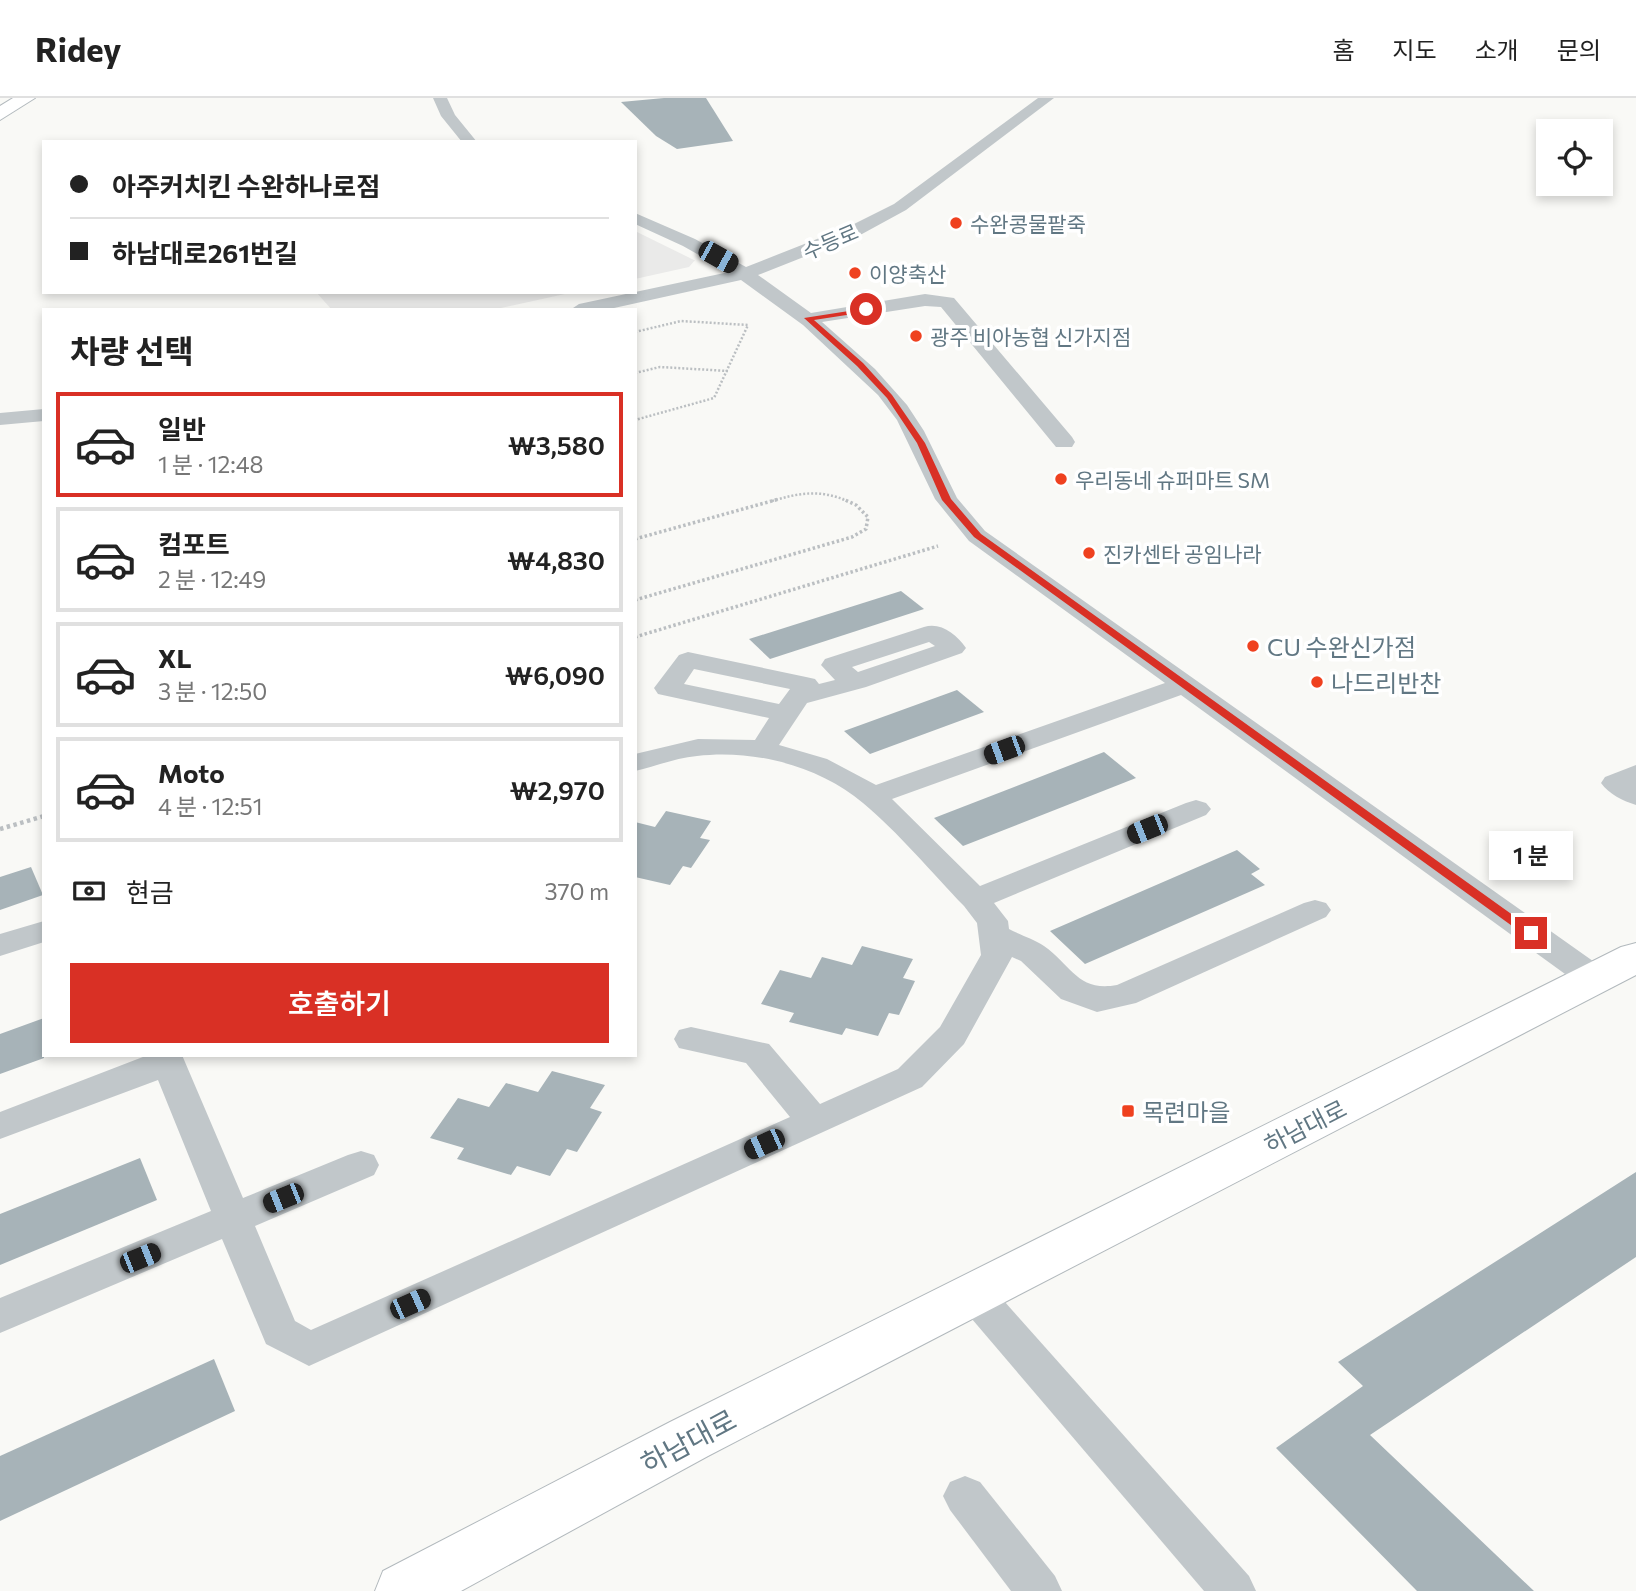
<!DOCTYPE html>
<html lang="ko">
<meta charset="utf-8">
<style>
:root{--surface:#fff;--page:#f6f6f6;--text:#222;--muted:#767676;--line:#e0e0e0;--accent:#d93025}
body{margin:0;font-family:Commissioner,"Noto Sans KR",sans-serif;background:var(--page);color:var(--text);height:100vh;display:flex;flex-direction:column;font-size:26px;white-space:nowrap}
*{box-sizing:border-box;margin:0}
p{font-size:23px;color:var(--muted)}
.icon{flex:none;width:38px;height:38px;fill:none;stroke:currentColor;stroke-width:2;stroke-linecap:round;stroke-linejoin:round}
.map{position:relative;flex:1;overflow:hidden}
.drawer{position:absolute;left:42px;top:210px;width:595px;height:749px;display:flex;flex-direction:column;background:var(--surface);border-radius:0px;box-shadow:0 4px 10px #0003}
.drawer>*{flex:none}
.guide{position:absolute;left:42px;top:42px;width:595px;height:154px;border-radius:0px;box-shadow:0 4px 10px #0003;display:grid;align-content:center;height:154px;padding:0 28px;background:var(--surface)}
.controls{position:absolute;left:1536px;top:21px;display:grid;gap:14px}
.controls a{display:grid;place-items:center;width:77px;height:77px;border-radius:0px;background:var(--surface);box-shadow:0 4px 10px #0003;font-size:35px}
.end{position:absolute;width:32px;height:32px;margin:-16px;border:9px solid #d93025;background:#fff;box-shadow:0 0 0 4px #fff}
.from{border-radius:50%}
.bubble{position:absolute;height:49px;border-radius:0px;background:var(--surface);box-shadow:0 4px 10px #0003;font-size:23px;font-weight:600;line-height:49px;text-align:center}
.car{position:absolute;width:21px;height:42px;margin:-21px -10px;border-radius:9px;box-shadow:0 0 5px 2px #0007;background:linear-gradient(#222 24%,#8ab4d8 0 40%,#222 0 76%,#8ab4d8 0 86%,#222 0)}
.guide b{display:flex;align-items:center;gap:24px;height:66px;font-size:26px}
.guide b+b{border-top:2px solid var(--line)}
.guide i{width:18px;height:18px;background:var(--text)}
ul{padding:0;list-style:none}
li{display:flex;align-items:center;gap:21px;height:105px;margin:0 14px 10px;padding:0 14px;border:4px solid var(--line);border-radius:0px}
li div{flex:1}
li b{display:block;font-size:26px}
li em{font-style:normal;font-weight:600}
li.on{border-color:var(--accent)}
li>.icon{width:63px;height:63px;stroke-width:1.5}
h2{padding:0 28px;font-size:32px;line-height:84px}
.pay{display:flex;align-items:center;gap:18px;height:77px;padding:0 28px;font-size:26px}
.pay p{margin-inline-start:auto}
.action{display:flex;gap:14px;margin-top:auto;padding:14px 28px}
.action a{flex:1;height:80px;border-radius:0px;background:var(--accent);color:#fff;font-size:28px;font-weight:600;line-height:80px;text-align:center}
header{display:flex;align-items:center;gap:42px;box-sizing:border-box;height:98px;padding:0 35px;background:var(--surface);border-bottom:2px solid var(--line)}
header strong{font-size:33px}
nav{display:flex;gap:38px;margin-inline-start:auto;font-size:24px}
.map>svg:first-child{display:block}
</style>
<header>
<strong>Ridey</strong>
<nav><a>홈</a><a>지도</a><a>소개</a><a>문의</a></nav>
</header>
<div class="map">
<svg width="1636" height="1493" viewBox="0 0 1636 1493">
<rect width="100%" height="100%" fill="#f9f9f6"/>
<g fill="#eaeae9">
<path d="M635,133L694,162H695L689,169L635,181Z"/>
<path d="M316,194H574L492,212H332Z"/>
</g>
<g fill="#a7b3b8">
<path d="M664,0H706L733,43L677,51L656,38L621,4Z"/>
<path d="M901,493L924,511L770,561L749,541Z"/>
<path d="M957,592L984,614L870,656L844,633Z"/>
<path d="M1104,654L1136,680L963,748L934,720Z"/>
<path d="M666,713L711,723L700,740L710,742L691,770L683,768L670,787L635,779V724L655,729Z"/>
<path d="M1237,752L1260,771L1251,776L1265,787L1085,866L1050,833Z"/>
<path d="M31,769L43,797L0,812V779Z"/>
<path d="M862,848L913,861L903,880L915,883L899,917L889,915L878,938L846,930L842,937L789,924L794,915L761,906L780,872L811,880L822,859L852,867Z"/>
<path d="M44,920V960L0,976V936Z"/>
<path d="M552,973L605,987L590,1010L602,1014L577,1054L567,1051L550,1078L517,1068L511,1077L457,1061L464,1050L430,1040L458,1000L489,1009L506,985L538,994Z"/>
<path d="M140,1060L157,1102L0,1167V1116Z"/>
<path d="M1636,1074V1159L1370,1337L1534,1493H1417L1276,1350L1363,1288L1338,1264Z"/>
<path d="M214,1261L235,1313L0,1423V1358Z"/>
</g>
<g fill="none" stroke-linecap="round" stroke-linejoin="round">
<defs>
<g id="major">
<path d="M13,0H35L0,22V8Z"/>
<path d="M1636,845V877L708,1358L461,1493H375L383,1473L670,1324L1621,849Z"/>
</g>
</defs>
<use href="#major" stroke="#b2b9bd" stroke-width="2"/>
<g stroke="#bbbfc2" stroke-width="2.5" stroke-dasharray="2 2" stroke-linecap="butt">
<path d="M635,234L681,223L748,227L714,300L635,322"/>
<path d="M635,275L660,269L728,273"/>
<path d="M772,403C798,395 821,391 847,403"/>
</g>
<g stroke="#bbbfc2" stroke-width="3.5" stroke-dasharray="2.5 2.5" stroke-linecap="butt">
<path d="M635,441L779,401"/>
<path d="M635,502L852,439L866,431L868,419L856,407L843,401"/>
<path d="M635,539L938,448"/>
</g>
<path stroke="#bbbfc2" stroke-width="4.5" stroke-dasharray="3.5 3.5" stroke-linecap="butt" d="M0,731L44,718"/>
<g fill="#c1c7ca" fill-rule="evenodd">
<path d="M433,0H447L455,17L477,44H462L441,18Z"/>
<path d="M1038,0H1054L906,112L862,136L758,177L811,215L925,196L954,200L1072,339L1075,344L1072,349H1056L941,209L925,208L822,224L875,271L907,307L924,333L957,400L985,433L1607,873L1611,881L1607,889L1595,892L1583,889L1181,597L892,701L980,788L1186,705L1196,702L1206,705L1211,711L1206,717L994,805L1008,823L1009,831C1020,837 1034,841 1044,848C1072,868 1078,894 1117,887L1304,805L1315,802L1326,805L1331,812L1326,819L1136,905L1097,914L1061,901L1021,863L1012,859L964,946L922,989L309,1268L266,1246L222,1141L0,1235V1200L211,1113L158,982L0,1041V1014L148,957H182L243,1100L348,1057L361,1053L374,1057L379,1067L374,1077L255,1128L295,1223L311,1232L790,1019L746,965L679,950L674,941L679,932L691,929L769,946L820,1006L898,971L940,929L981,857L977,825L964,808C933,776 897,733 863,705C819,668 754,651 697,658C676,660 656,668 635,673V656L698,641L755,642L769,620L658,596L654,590L679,557L688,554L806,579L815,581L819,586L835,582L821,567L825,561L924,529C941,524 956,536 966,550L962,555L866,589L807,605L779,647L827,661L876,687L1165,585L969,443L935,401L897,322L878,297L803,227L741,182L605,212H570L579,206L729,174L683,148L635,126V115L695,141L746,169L850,128L894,106ZM929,544L935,548L858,574L852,569ZM694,571L790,591L779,606L684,586Z"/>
<path d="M44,311V323L0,327V315Z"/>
<path d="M1636,667V707C1623,703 1609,696 1601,685L1605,679Z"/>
<path d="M44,823V844L0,858V836Z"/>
<path d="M974,1180L988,1185L1249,1478L1256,1493H1204L960,1207L954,1196L960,1185Z"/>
<path d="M965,1378L980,1384L1055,1478L1062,1493H1011L950,1412L943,1398L950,1384Z"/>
</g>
<use href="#major" fill="#fff" fill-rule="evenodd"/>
</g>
<path fill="#d93025" d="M868,210L866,214L814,222L863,265L892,297L925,345L951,401L981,436L1535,833V838H1526L974,439L942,402L917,345L887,300L857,268L804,220Z"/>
<g fill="#ef411f" stroke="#fff" stroke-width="2.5">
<circle cx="956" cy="125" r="7"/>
<circle cx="855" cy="175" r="7"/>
<circle cx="916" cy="238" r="7"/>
<circle cx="1061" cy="381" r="7"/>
<circle cx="1089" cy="455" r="7"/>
<circle cx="1253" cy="548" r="7"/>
<circle cx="1317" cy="584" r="7"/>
<rect x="1121" y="1006" width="14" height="14" rx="3.5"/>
</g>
<g text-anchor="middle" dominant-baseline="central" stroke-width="7" stroke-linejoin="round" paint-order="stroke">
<g font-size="21" fill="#617783" stroke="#fff" text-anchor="start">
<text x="970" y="125">수완콩물팥죽</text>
<text x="869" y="175">이양축산</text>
<text x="930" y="238">광주 비아농협 신가지점</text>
<text x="1075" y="381">우리동네 슈퍼마트 SM</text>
<text x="1103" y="455">진카센타 공임나라</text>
</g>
<g font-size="21" fill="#617783" stroke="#fff">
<text transform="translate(830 143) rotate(-23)">수등로</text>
</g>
<g font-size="24" fill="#617783" stroke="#fff" text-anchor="start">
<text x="1267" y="548">CU 수완신가점</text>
<text x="1331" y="584">나드리반찬</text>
<text x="1142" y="1013">목련마을</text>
</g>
<g font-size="24" fill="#617783" stroke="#fff">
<text transform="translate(1305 1028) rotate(-27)">하남대로</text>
</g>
<g font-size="28" fill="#617783" stroke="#fff">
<text transform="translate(688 1343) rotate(-28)">하남대로</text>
</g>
</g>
</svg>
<div class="controls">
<a><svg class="icon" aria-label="locate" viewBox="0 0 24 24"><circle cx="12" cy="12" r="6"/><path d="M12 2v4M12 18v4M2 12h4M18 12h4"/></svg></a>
</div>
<i class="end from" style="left:866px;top:211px"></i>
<i class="end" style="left:1531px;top:835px"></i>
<div class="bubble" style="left:1489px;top:733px;width:84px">1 분</div>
<i class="car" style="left:718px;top:159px;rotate:119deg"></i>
<i class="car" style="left:1004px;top:652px;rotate:250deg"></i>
<i class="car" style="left:1147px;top:731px;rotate:248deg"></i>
<i class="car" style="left:764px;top:1046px;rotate:246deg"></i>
<i class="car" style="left:283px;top:1100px;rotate:248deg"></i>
<i class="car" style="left:140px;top:1160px;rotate:68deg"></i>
<i class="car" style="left:410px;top:1206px;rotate:66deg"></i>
<div class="guide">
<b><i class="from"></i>아주커치킨 수완하나로점</b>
<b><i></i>하남대로261번길</b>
</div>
<section class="drawer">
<h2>차량 선택</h2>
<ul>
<li class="on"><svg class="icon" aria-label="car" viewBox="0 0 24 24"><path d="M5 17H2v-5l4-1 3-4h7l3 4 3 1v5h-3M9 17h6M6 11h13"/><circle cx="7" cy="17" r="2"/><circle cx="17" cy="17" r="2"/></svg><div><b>일반</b><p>1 분 · 12:48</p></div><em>₩3,580</em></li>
<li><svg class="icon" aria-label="car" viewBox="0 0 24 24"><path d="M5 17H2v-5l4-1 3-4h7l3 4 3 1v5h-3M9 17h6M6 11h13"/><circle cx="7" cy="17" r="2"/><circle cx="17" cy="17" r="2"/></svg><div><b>컴포트</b><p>2 분 · 12:49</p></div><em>₩4,830</em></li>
<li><svg class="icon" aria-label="car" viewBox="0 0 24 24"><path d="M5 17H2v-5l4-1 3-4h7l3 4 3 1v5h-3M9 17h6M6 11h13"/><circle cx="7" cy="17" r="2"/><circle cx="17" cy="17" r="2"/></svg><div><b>XL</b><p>3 분 · 12:50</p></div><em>₩6,090</em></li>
<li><svg class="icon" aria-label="car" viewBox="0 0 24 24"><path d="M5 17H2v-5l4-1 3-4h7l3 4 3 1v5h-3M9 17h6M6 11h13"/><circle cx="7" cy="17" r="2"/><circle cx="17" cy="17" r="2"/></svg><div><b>Moto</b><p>4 분 · 12:51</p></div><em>₩2,970</em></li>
</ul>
<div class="pay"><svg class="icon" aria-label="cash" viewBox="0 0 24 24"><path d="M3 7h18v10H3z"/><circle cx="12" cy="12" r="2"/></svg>현금<p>370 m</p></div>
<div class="action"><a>호출하기</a></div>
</section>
</div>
